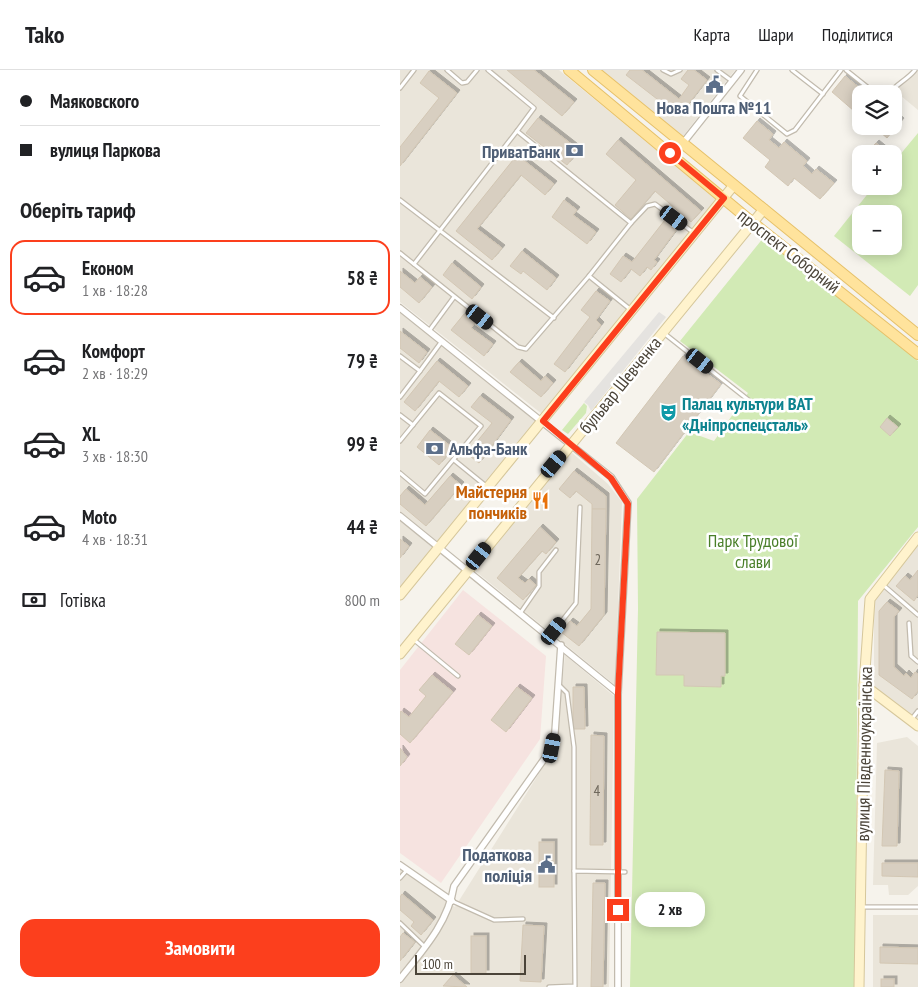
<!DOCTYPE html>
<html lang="uk">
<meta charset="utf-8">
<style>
:root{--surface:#fff;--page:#f6f6f6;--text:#202124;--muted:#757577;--line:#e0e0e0;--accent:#fc3f1d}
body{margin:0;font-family:"PT Sans Narrow",sans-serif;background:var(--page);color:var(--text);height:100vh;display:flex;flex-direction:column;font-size:19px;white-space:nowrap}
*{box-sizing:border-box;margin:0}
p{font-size:16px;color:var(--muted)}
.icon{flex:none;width:28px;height:28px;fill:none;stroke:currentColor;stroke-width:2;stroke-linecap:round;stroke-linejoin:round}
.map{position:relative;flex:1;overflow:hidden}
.drawer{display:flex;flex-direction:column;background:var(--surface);width:400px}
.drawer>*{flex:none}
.banner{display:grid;align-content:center;height:110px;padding:0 20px;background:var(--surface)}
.controls{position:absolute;left:452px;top:15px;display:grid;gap:10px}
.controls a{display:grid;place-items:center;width:50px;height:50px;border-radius:10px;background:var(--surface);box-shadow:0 2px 12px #0003;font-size:25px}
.scale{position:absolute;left:15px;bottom:12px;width:111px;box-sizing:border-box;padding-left:5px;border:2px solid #4b4439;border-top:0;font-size:14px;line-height:18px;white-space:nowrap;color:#4b4439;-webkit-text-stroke:4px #fff;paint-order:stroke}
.end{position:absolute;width:22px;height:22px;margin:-11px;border:6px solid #fc3f1d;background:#fff;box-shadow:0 0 0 2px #fff}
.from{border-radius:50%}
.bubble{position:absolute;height:35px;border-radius:15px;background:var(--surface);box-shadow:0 2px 12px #0003;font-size:16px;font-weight:700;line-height:35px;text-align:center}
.car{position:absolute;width:15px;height:30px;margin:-15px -8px;border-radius:6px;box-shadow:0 0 4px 1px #0007;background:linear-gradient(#222 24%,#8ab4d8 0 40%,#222 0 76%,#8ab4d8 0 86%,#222 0)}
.banner b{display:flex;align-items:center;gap:18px;height:48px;font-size:19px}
.banner b+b{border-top:1px solid var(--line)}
.banner i{width:12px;height:12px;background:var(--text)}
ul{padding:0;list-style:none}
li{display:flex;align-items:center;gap:15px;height:75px;margin:0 10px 8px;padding:0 10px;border:2px solid transparent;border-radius:15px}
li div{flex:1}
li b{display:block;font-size:19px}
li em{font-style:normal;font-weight:700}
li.active{border-color:var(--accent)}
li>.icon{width:45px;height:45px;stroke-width:1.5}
h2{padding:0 20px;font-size:22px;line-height:60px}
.pay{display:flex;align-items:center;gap:12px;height:55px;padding:0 20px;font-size:19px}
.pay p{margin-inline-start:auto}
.cta{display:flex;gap:10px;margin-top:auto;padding:10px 20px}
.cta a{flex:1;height:58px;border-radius:15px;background:var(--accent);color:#fff;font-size:20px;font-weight:700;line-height:58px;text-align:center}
header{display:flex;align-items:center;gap:30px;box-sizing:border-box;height:70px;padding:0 25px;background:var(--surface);border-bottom:1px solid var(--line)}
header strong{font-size:24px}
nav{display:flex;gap:28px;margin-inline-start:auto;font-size:18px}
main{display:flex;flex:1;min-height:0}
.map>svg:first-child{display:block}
</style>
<header>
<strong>Tako</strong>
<nav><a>Карта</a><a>Шари</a><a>Поділитися</a></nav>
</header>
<main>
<section class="drawer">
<div class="banner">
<b><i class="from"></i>Маяковского</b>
<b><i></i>вулиця Паркова</b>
</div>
<h2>Оберіть тариф</h2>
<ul>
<li class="active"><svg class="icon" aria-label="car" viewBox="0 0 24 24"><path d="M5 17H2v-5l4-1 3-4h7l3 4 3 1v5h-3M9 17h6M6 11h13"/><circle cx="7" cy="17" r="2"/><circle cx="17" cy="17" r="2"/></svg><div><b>Економ</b><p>1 хв · 18:28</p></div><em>58 ₴</em></li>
<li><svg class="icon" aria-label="car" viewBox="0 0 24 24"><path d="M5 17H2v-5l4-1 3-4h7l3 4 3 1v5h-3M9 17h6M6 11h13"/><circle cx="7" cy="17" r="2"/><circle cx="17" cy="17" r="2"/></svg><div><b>Комфорт</b><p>2 хв · 18:29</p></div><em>79 ₴</em></li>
<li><svg class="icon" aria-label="car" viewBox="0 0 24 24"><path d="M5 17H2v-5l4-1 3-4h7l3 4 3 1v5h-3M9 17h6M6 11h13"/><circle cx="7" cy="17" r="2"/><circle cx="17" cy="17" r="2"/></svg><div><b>XL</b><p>3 хв · 18:30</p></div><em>99 ₴</em></li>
<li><svg class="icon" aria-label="car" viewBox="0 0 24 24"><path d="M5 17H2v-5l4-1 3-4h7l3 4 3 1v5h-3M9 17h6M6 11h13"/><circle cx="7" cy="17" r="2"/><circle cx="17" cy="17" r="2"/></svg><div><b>Moto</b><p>4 хв · 18:31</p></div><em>44 ₴</em></li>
</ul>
<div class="pay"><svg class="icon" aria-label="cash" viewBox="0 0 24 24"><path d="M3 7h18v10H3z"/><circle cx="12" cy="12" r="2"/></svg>Готівка<p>800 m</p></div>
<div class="cta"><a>Замовити</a></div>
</section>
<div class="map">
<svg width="518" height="917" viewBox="0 0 518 917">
<defs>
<filter id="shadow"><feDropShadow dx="3" dy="-3" stdDeviation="0" flood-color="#0004"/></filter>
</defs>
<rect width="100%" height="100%" fill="#f6f3ec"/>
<g fill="#eae5da">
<path d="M0,0H159L317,130L142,344L0,232Z"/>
<path d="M202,0H335L283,66Z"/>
<path d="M514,0H518V40L495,21Z"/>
<path d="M0,242L136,352L39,473L0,442Z"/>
<path d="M171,382L208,414L222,432L215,615L74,500Z"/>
<path d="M0,451L34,478L0,519Z"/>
<path d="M518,473V651L474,617V531Z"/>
<path d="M165,585L214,626L209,917H0V797L55,837L155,678Z"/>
<path d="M507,667L518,676V816L508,825H489L488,815H473L477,673Z"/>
<rect x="473" y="845" width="45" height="72"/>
</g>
<path fill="#f6e3e0" d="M63,520L146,586L140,669L41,813L0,783V600Z"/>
<g fill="#d2eab5" fill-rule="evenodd">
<path d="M518,63V215L510,226L434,166L474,116H494V92ZM461,144H494V176H461Z"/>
<path d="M364,167L445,230L518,291V457L458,531L455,917H230L238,539L237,429L289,362L314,371L348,323L280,271Z"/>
<path d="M184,333L187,336L186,343L168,364L162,360Z"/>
</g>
<path fill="#e5e3e0" d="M259,242L266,247L191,341L188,335L184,332Z"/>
<g fill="#d8cfc1" stroke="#d3c7b4" filter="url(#shadow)">
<path d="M107,0H134L174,32L162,46Z"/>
<path d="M230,0H242L279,29L289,15L281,9L288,0H294L307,10L279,46L226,5Z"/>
<path d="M29,1L57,23L0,96V77L39,28L20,13Z"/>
<path d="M445,6L467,24H461V47L432,22Z"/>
<path d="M494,45L501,51L487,68L473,56H494Z"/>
<path d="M138,48L179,80L167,95L126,63Z"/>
<path d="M357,51L373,64L369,70L379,78L384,72L407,91L403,96L412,104L416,99L434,113L420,129L394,108L388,116L365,97L370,90L343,68Z"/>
<path d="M218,70L301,141L291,152L255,121L231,149L215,135L236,110L206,84Z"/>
<path d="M476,73L487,82L485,84H466Z"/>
<path d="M117,85L154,114L145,125L121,105L77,159L102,178L92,190L56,161Z"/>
<path d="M164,130L177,140L173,145L196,162L187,174L152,147Z"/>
<path d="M268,146L280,155L254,190L257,192L251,200L247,197L240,206L231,199L221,212L210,204L223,186L232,192Z"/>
<path d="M122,181L156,208L147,220L123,201L121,204L110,196Z"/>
<path d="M52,193L81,217L72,229L43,205Z"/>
<path d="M0,201L15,213L20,207L32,217L19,233L0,217Z"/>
<path d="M196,221L210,231L196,250L201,255L165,302L154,294L190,247L181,240Z"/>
<path d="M64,244L75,253L71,258L93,274L84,286L51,260Z"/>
<path d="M0,261L27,282L19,293L0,278Z"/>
<path d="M283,286L321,314L254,402L216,373Z"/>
<path d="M37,291L68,316L59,327L39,311L15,341L4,332Z"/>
<path d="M119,292L141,311L145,306L153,313L141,327L110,302Z"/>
<path d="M80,326L111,350L79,393L67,384L92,353L71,337Z"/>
<path d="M487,348L498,357L490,366L480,357Z"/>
<path d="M30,360L53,378L39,395L17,377Z"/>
<path d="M174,401L206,426V439H192V434L176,421L170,428L159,419Z"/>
<path d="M50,406L61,415L26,456L0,434V426L6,419L25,435Z"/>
<path d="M192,439H206L204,545L179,576L161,562L170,551L177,556L191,539Z"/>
<path d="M140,457L156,472L146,484L142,481L118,508L125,513L129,509L136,515L123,530L97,508Z"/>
<path d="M0,469L9,476L0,488Z"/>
<path d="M518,500V525L514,531L496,516L505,506L510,510Z"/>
<path d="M487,532L499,541L494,547V597L504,606L506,603L511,608L515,602L518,604V621L512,629L479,605V541Z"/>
<path d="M78,545L92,556L69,585L55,574Z"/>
<path d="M257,562L325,563V606H321V617L284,616V605H256Z"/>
<path d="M32,605L53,622L10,673L0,664V643L1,641L9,647L26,626L19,620Z"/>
<path d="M117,617L132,628L106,662L91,650Z"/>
<path d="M173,617H184L185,659H173Z"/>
<path d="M191,665L204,666L203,775H190Z"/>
<path d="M0,678L7,687L0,696Z"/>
<path d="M485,700L499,701L497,776H482Z"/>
<rect x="139" y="772" width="15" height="45"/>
<path d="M482,793H518V807L482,806Z"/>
<path d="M193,813H205L203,917H191Z"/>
<path d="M2,824L33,850L21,865L11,856L14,852L0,840V827Z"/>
<path d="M123,855L144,856L141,912L120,911Z"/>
<path d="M3,863L15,872L0,891V867Z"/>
<rect x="71" y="866" width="15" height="37"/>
<path d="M480,877L518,878V894L480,893Z"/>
<path d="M53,905L67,917L43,916Z"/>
<rect x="481" y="909" width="13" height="8"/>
</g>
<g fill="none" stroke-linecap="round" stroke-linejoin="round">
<defs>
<g id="lane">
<path d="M47,0L62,13L67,12L77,0"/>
<path d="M88,0L134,38L117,61L231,153L247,136L255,134L294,163"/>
<path d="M263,0L271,4L280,0"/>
<path d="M317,0L332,11"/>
<path d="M357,0L340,26L387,64L395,60L441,0"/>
<path d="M392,0L423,24"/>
<path d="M446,0L476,24"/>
<path d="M0,18L14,0"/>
<path d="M489,24C496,14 507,10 515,0"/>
<path d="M0,130L154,248"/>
<path d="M0,183L118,277L126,279L189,206L231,153"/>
<path d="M14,194L117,61"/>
<path d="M189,206L231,240"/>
<path d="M29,261L54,227"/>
<path d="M265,264L356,336"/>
<path d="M0,286L20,301L42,271"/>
<path d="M0,327L20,301"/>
<path d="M0,345L13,355"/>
<path d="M0,371L39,323L81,356L25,424L0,403"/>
<path d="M54,390L86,416"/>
<path d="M482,514L518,545"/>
<path d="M121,542L139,516V502L156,480"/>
<path d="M509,553L511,586L518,592"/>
<path d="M150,566L176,533L180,437"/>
<path d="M13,569L58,606"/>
<path d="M159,615L167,623L174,677V801"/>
<path d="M511,650L518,641"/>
<path d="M0,808L7,800"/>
<path d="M52,831L94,850L123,849"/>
<path d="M462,837H518"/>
<path d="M0,853L25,877"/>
<path d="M149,917L175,916L174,801L225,802"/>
</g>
<g id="street">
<path d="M283,73L341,0"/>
<path d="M0,238L211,407L228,433L218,623V917"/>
<path d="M0,446L218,623"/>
<path d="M0,795L52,831"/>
<path d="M0,909C23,880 48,853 54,816L152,678L155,662L161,575"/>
</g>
<g id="secondary">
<path d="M0,525L334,115"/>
<path d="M0,584L364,139"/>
<path d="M464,615L518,656"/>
<path d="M459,917L464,615L470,529L518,467"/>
</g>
<g id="primary">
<path d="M169,0L353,153L518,284"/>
<path d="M193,0L518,265"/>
</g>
</defs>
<use href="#lane" stroke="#c2bbae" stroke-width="5.5"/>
<use href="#street" stroke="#c2bbae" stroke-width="8"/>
<use href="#secondary" stroke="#d6c79b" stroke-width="11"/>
<use href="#primary" stroke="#e6c16a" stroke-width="12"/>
<use href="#lane" stroke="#fff" stroke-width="3"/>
<use href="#street" stroke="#fff" stroke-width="5.5"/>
<use href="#secondary" stroke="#fff3cd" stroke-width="9"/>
<use href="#primary" stroke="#ffe39c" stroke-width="10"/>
</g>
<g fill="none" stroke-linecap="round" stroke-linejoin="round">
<path stroke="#fc3f1d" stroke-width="6" d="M218,840V623L228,434L211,408L143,351L324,128L270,83"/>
</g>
<defs>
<symbol id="civic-bare" viewBox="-9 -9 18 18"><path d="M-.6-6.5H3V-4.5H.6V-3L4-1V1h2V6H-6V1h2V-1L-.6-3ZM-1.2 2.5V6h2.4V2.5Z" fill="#5c6f8a" stroke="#fff" stroke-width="2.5" paint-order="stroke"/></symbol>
<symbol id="bank-bare" viewBox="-9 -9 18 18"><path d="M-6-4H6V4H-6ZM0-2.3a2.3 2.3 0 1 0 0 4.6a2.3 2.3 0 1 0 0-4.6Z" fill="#5c6f8a" stroke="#fff" stroke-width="2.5" paint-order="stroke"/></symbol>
<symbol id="theatre-bare" viewBox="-9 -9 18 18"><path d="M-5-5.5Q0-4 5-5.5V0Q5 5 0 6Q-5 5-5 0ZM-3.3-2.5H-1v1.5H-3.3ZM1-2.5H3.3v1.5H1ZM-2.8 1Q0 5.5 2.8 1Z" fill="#0f9aa8" stroke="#fff" stroke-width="2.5" paint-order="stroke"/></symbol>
<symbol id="restaurant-bare" viewBox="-9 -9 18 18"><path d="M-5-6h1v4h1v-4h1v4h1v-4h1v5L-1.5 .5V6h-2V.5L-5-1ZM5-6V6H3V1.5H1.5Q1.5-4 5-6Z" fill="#e8710a" stroke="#fff" stroke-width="2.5" paint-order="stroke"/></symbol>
</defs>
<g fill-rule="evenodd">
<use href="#civic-bare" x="302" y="2" width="25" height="25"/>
<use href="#bank-bare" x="162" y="68" width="25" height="25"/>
<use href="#theatre-bare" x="256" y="330" width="25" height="25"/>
<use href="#bank-bare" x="22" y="366" width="25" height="25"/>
<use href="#restaurant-bare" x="128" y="418" width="25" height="25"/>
<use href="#civic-bare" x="134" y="782" width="25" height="25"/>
</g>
<g text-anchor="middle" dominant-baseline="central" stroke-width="5" stroke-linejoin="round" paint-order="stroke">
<g font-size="15" fill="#6e675b">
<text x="198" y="489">2</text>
<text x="197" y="720">4</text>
</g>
<g font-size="18" font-weight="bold" fill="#4e5e75" stroke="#fff" text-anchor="end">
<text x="314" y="37" text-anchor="middle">Нова Пошта №11</text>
<text x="160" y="81">ПриватБанк</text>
<text x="49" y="378" text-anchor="start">Альфа-Банк</text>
<text x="132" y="784">Податкова<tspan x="132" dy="21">поліція</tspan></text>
</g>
<g font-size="18" fill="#4b4439" stroke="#fff">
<text transform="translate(389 181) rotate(38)">проспект Соборний</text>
<text transform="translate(220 315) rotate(-51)">бульвар Шевченка</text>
<text transform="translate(464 684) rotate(-89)">вулиця Південноукраїнська</text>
</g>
<g font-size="18" font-weight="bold" fill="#0d838f" stroke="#fff" text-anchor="start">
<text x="282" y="333">Палац культури ВАТ<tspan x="282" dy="21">«Дніпроспецсталь»</tspan></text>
</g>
<g font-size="18" font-weight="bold" fill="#c56008" stroke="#fff" text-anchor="end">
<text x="127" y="421">Майстерня<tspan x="127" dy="21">пончиків</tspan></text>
</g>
<g font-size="18" fill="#4a7f2a" stroke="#fff">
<text x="353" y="470">Парк Трудової<tspan x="353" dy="21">слави</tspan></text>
</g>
</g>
</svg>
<div class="controls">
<a><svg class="icon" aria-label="layers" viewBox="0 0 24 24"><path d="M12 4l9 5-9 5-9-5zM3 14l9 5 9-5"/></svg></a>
<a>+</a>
<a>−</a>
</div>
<div class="scale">100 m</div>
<i class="end from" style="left:270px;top:83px"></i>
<i class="end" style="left:218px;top:840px"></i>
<div class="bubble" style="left:235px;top:822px;width:70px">2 хв</div>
<i class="car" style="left:274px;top:148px;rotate:127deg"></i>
<i class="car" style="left:80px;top:247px;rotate:128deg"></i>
<i class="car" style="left:300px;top:291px;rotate:128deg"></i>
<i class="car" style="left:154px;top:394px;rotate:40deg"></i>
<i class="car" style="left:79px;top:486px;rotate:39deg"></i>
<i class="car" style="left:154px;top:561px;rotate:39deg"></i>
<i class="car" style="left:152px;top:678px;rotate:11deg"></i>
</div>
</main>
